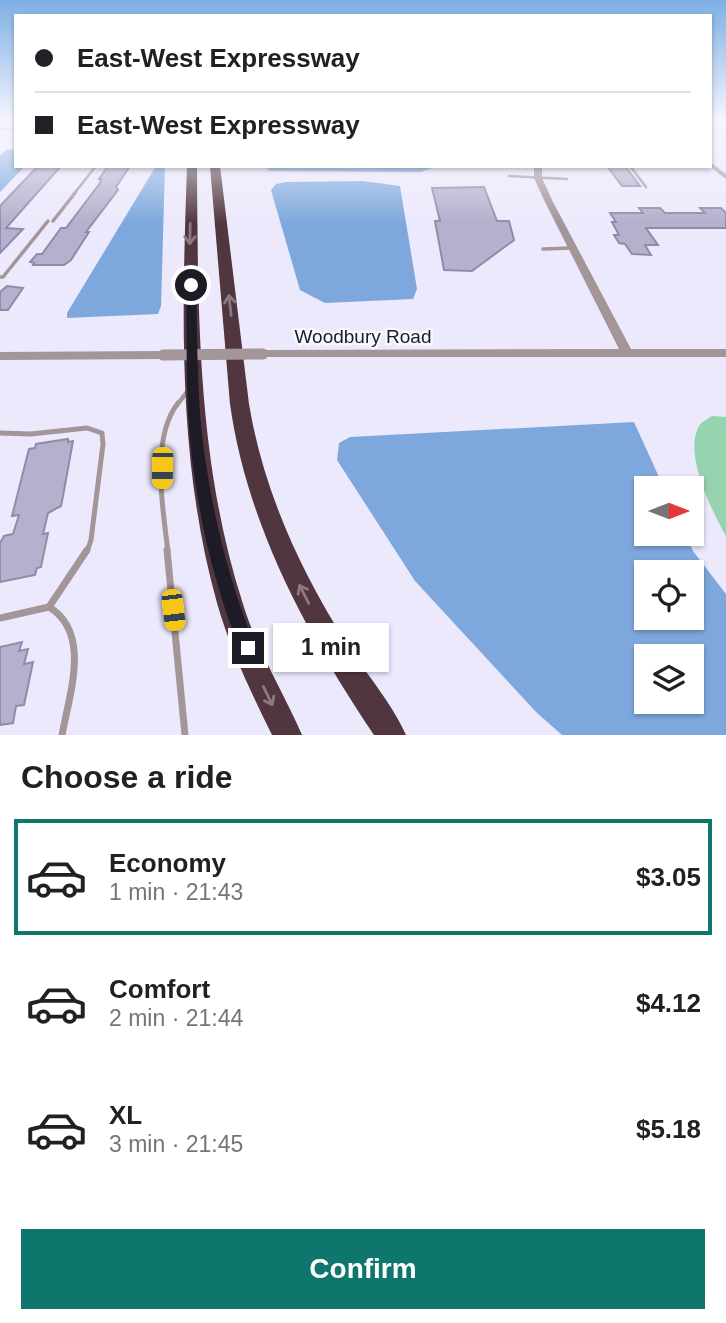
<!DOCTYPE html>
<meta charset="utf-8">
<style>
:root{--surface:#fff;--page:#f2f2f2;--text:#202124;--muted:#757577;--line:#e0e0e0;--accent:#0f766e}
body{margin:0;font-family:Helvetica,sans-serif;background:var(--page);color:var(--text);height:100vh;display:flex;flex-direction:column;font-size:26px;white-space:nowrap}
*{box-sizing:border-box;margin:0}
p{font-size:23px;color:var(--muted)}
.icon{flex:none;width:38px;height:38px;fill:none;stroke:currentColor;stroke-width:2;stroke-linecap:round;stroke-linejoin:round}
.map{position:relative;height:735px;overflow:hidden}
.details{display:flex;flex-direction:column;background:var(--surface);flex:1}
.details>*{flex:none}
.banner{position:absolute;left:14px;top:14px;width:698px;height:154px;border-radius:0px;box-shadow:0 2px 5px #0004;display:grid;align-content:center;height:154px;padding:0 21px;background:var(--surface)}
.needle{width:46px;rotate:90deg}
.tools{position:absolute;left:634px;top:476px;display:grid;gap:14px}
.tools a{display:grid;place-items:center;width:70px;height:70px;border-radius:0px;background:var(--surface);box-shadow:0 2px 5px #0004;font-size:35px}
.end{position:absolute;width:32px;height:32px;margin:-16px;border:9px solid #1d1b26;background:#fff;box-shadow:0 0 0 4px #fff}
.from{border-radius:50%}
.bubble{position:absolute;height:49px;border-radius:0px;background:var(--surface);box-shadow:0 2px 5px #0004;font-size:23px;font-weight:800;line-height:49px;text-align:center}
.car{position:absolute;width:21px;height:42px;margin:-21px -10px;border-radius:9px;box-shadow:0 0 5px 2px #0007;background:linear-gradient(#f5c518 24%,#345 0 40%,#f5c518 0 76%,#345 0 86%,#f5c518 0)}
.banner b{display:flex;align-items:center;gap:24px;height:66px;font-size:26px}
.banner b+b{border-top:2px solid var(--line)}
.banner i{width:18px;height:18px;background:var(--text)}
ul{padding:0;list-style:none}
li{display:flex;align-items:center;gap:21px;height:116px;margin:0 14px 10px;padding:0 7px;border:4px solid transparent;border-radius:0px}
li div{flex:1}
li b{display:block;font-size:26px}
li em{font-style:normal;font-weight:800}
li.on{border-color:var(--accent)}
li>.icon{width:63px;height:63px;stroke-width:1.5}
h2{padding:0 21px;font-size:32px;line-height:84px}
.button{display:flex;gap:14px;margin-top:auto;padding:14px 21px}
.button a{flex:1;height:80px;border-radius:0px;background:var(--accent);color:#fff;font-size:28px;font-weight:800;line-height:80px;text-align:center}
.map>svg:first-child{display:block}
</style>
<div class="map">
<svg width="726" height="735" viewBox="0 0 726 735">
<rect width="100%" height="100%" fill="#ece9fc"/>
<path fill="#96d3af" d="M712,416L726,417V536C712,511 683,454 699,426C702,421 708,419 712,416Z"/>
<g fill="#7ea8dd" fill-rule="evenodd">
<path d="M16,149V166H25L0,192V156L6,150Z"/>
<path d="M156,166H165L161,306L158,314L67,318V313Z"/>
<path d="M265,166H438L421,172L269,171Z"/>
<path d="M363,181L400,186L417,289L413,299L325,303L300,290L271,190L276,184L286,182Z"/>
<path d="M634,422L664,488H646V534H685L693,551L726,594V735H562L536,712L415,581L337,460L339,443L350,437ZM691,572V618H646V572ZM691,656V702H646V656Z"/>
</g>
<g fill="#b4b0cd" stroke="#908ca8" stroke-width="2">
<path d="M38,166H61L6,228L23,229L0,253V206Z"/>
<path d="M108,166H130L116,187L118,190L86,232H89L71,260L64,265H33L34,263L30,262L37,254H42L61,228H66L100,183L101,179H99Z"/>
<path d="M607,166H625L640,186H622Z"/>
<path d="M484,187L497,221H509L514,240L472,271L444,270L435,221H440L432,188Z"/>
<path d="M639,208H660L665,213H705L700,208H721L726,213V228H646L658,245H645L651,255L632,254L625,244L619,243L614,235H619L612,222H616L610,213H643Z"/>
<path d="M7,286L23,288L8,310H0V292Z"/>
<path d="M68,439V442L73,441L63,496L61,506L48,513L43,534L48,533L41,567L37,568L35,575L0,582V543L4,536L13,534L19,515L12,516L29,449L35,448L36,444Z"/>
<path d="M22,642L19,651L28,649L24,664L33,662L24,705L16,706L13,723L0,725V647Z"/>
</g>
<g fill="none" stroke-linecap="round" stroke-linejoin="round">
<g stroke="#a49599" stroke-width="2.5">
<path d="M0,129H16"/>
<path d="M630,166L646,187"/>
<path d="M509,176L567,179"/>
<path d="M73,195L96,166"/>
</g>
<g stroke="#a49599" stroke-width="3.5">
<path d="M53,221L75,193"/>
<path d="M543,249L572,248"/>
<path d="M0,277H3L48,221"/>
</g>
<path stroke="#a49599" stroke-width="4.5" d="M177,405L190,388"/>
<g stroke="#a49599" stroke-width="5">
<path d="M0,433L31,434L87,428L102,433L103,444L91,540L87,552"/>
<path d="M168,552C163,509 150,439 178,403"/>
</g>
<g stroke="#a49599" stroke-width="7">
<path d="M167,550L185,735"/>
<path d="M49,607C92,633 69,695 62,735"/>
<path d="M0,618L49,607L87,550"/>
</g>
<path fill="#a49599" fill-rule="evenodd" d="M710,162L726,174V179L709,166H710Z"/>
<g fill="#a49599" fill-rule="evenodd">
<path d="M534,166H542V178L552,200L631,349H726V357H259L257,354L263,350L619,349L544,200L534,178Z"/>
<path d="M163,351L169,355L163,359L0,360V352Z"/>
</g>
<g fill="#51363f" fill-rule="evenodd">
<path d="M187,166H197C198,314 197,462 243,604C257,650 283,691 302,735H272C251,692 230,649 217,603C177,460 182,313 187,166Z"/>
<path d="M210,166H220L249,404C263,489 299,568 345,641C364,671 392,703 406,735H374C307,635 247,525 230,404Z"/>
</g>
<path stroke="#a49599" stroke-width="11" d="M163,355L263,354"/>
</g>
<defs><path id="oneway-shaft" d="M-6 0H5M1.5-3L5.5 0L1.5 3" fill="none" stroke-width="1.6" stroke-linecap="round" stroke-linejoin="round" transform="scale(1.75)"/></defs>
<g stroke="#8c7a82">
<use href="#oneway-shaft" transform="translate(190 234) rotate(91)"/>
<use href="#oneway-shaft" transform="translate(230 305) rotate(-96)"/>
<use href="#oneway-shaft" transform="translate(304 594) rotate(-117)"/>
<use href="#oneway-shaft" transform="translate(268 696) rotate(64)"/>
</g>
<linearGradient id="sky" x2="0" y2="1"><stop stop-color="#7dafe4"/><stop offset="0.54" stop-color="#f6f5fe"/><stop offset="1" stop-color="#f6f5fe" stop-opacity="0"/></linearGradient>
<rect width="726" height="223" fill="url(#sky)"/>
<path fill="#1d1b26" d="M191,282L196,285C197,328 197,371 200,414C207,493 226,575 256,648L254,654L248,657L242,654C211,580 193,495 188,414C186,371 187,328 186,285Z"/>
<g text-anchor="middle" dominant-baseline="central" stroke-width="5" stroke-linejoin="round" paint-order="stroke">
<g font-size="19" fill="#1d1b26" stroke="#f9f8fe">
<text x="363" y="336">Woodbury Road</text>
</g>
</g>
</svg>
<div class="tools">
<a><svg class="needle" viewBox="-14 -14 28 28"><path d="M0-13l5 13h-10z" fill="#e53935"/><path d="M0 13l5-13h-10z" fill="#757577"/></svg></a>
<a><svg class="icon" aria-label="locate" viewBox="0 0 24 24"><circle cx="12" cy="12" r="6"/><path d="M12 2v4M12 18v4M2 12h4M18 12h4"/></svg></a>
<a><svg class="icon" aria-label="layers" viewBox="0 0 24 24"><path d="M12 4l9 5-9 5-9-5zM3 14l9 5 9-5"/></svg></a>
</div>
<i class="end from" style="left:191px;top:285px"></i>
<i class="end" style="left:248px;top:648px"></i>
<div class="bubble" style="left:273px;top:623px;width:116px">1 min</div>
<i class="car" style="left:162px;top:468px;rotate:181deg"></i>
<i class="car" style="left:173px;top:610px;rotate:173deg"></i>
<div class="banner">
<b><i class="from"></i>East-West Expressway</b>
<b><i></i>East-West Expressway</b>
</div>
</div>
<section class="details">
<h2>Choose a ride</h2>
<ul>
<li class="on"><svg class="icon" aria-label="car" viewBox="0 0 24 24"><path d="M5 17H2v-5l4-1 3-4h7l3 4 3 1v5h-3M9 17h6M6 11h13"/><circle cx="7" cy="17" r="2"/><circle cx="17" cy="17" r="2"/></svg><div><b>Economy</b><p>1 min · 21:43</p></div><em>$3.05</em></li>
<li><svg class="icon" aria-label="car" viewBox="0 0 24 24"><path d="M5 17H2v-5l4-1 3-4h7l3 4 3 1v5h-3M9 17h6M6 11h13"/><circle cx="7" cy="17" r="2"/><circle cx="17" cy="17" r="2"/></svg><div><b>Comfort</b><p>2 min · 21:44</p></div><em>$4.12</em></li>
<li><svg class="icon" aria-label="car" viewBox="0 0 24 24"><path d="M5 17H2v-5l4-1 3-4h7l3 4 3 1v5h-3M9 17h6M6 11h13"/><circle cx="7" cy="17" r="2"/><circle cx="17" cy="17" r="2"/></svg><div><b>XL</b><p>3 min · 21:45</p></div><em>$5.18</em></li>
</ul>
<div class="button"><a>Confirm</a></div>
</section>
